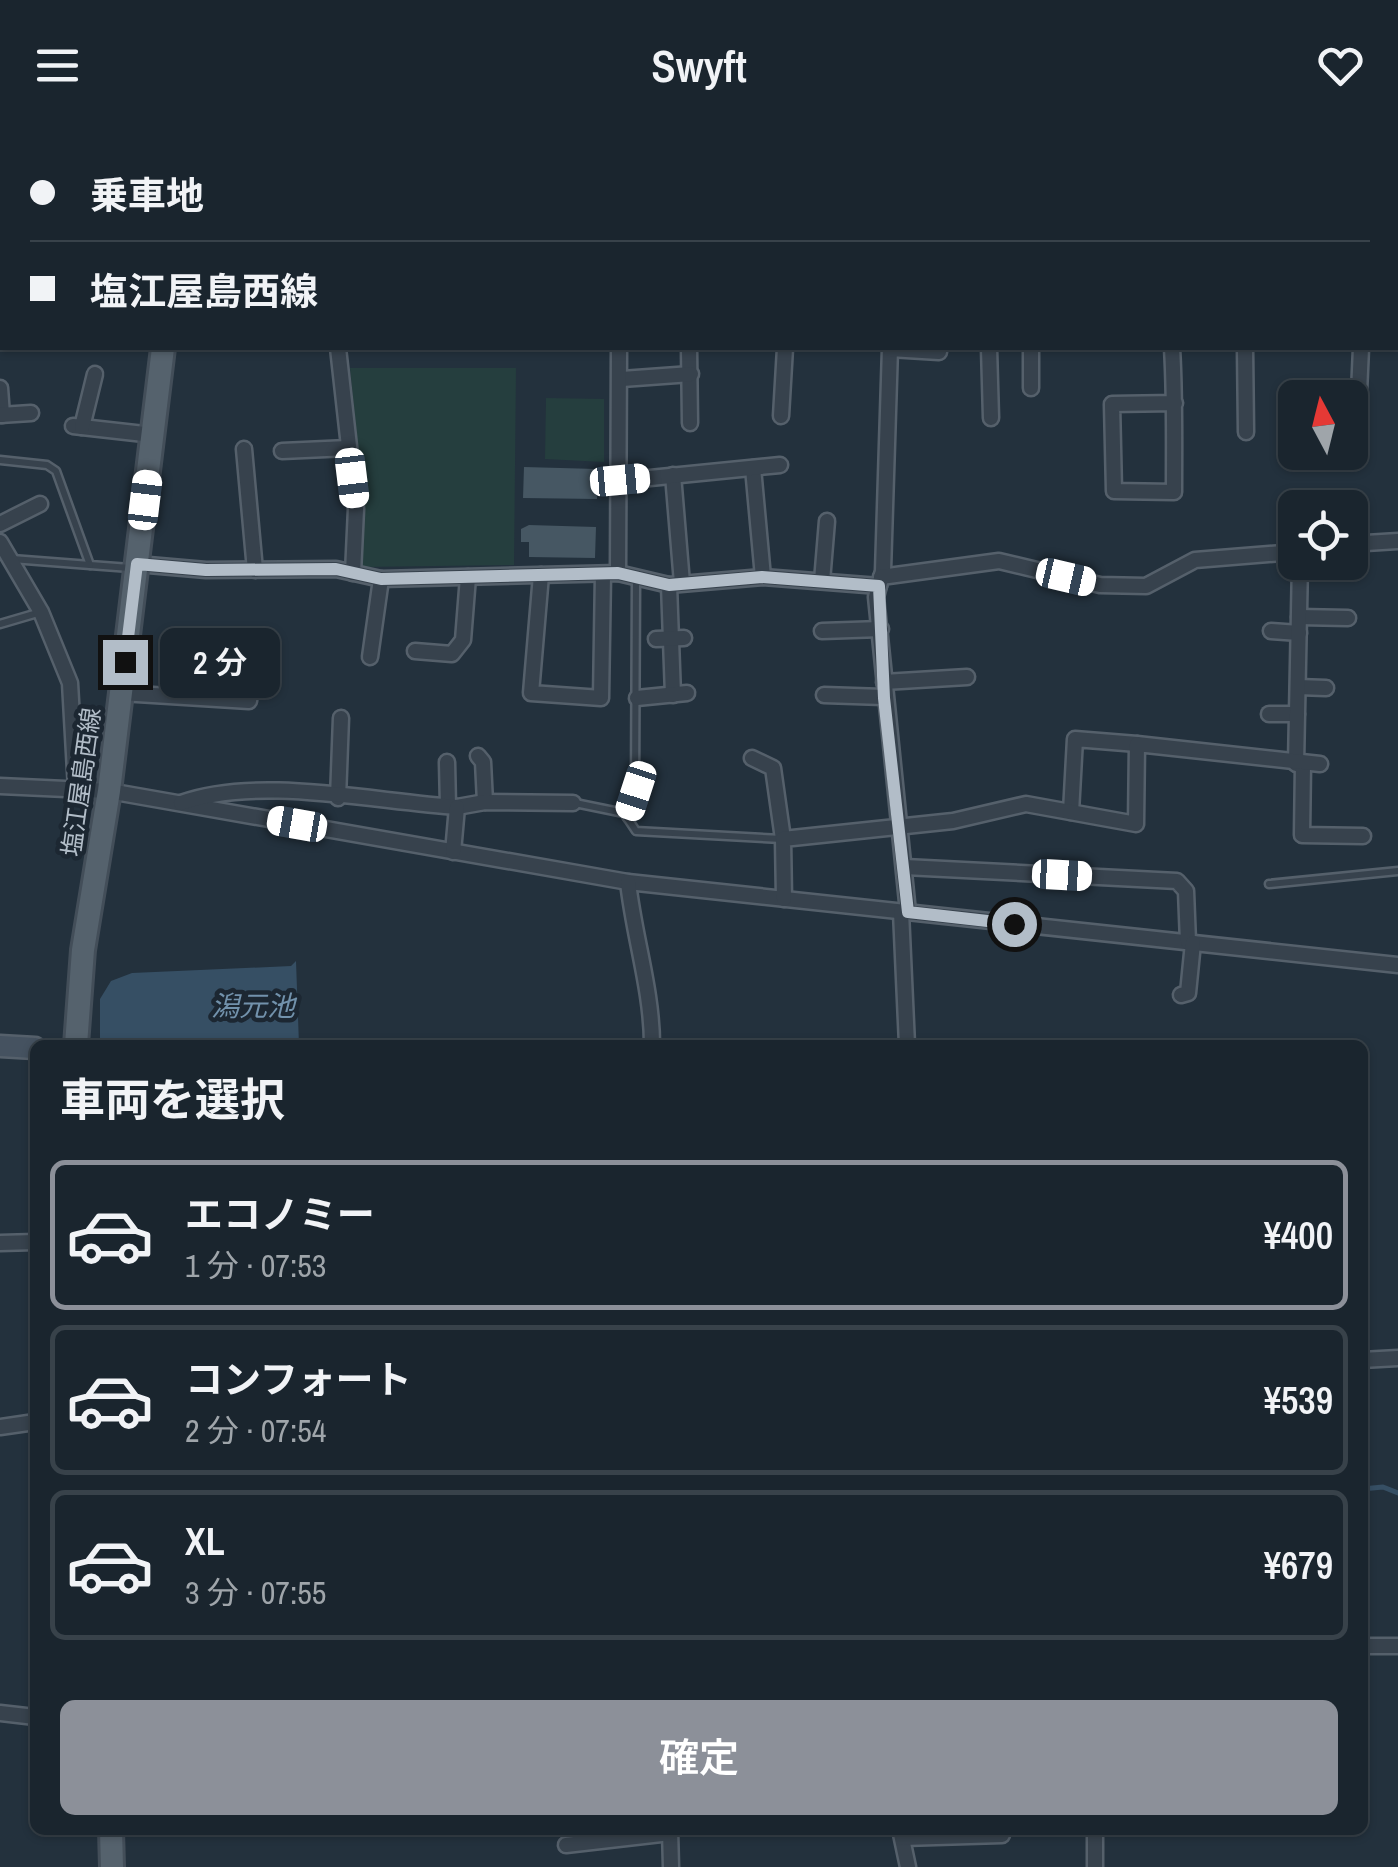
<!DOCTYPE html>
<html lang="ja">
<meta charset="utf-8">
<style>
:root{--surface:#1a252e;--page:#232d36;--text:#f1f3f6;--muted:#9fa5aa;--line:#38424a;--accent:#8c9099}
body{margin:0;font-family:"Archivo Narrow","Noto Sans JP",sans-serif;background:var(--page);color:var(--text);height:100vh;display:flex;flex-direction:column;font-size:38px;white-space:nowrap}
*{box-sizing:border-box;margin:0}
p{font-size:32px;color:var(--muted)}
.icon{flex:none;width:55px;height:55px;fill:none;stroke:currentColor;stroke-width:2;stroke-linecap:round;stroke-linejoin:round}
.map{position:relative;flex:1;overflow:hidden}
.details{position:absolute;left:30px;top:910px;width:1338px;height:795px;display:flex;flex-direction:column;background:var(--surface);border-radius:15px;box-shadow:0 2px 8px #0004,0 0 0 2px var(--line)}
.details>*{flex:none}
.banner{position:absolute;left:0px;top:0px;width:1400px;height:220px;box-shadow:0 2px 8px #0004,0 0 0 2px var(--line);display:grid;align-content:center;height:220px;padding:0 30px;background:var(--surface)}
.needle{width:65px;rotate:353deg}
.controls{position:absolute;left:1278px;top:250px;display:grid;gap:20px}
.controls a{display:grid;place-items:center;width:90px;height:90px;border-radius:15px;background:var(--surface);box-shadow:0 2px 8px #0004,0 0 0 2px var(--line);font-size:50px}
.end{position:absolute;width:45px;height:45px;margin:-22px;border:12px solid #b2bdc8;background:#111;box-shadow:0 0 0 5px #111}
.from{border-radius:50%}
.bubble{position:absolute;height:70px;border-radius:15px;background:var(--surface);box-shadow:0 2px 8px #0004,0 0 0 2px var(--line);font-size:32px;font-weight:600;line-height:70px;text-align:center}
.car{position:absolute;width:30px;height:60px;margin:-30px -15px;border-radius:12px;box-shadow:0 0 8px 2px #0007;background:linear-gradient(#fff 24%,#345 0 40%,#fff 0 76%,#345 0 86%,#fff 0)}
.banner b{display:flex;align-items:center;gap:35px;height:95px;font-size:38px}
.banner b+b{border-top:2px solid var(--line)}
.banner i{width:25px;height:25px;background:var(--text)}
ul{padding:0;list-style:none}
li{display:flex;align-items:center;gap:30px;height:150px;margin:0 20px 15px;padding:0 10px;border:5px solid var(--line);border-radius:15px}
li div{flex:1}
li b{display:block;font-size:38px}
li em{font-style:normal;font-weight:600}
li.on{border-color:var(--accent)}
li>.icon{width:90px;height:90px;stroke-width:1.5}
h2{padding:0 30px;font-size:45px;line-height:120px}
.cta{display:flex;gap:20px;margin-top:auto;padding:20px 30px}
.cta a{flex:1;height:115px;border-radius:15px;background:var(--accent);color:#fff;font-size:40px;font-weight:600;line-height:115px;text-align:center}
header{display:flex;justify-content:space-between;align-items:center;height:130px;padding:0 30px;background:var(--surface);font-size:45px;font-weight:600}
.map>svg:first-child{display:block}
</style>
<header><svg class="icon" aria-label="menu" viewBox="0 0 24 24"><path d="M4 6h16M4 12h16M4 18h16"/></svg>Swyft<svg class="icon" aria-label="heart" viewBox="0 0 24 24"><path d="M12 20l-8-8c-3-5 5-10 8-4 3-6 11-1 8 4z"/></svg></header>
<div class="map">
<svg width="1398" height="1737" viewBox="0 0 1398 1737">
<rect width="100%" height="100%" fill="#23313d"/>
<g fill="#253e3e">
<path d="M350,238H516L514,435L361,437L364,379Z"/>
<path d="M546,268L604,269V332L545,329Z"/>
</g>
<path fill="#364f64" d="M296,831L299,915H100V869L111,851L132,843L291,836Z"/>
<g fill="none" stroke-linecap="round" stroke-linejoin="round">
<path stroke="#364f64" stroke-width="5" d="M1362,1359L1383,1357L1398,1363"/>
</g>
<g fill="#465763">
<path d="M524,337L597,339V369L523,368Z"/>
<path d="M529,395L596,397L595,428L529,427V412H521V399Z"/>
</g>
<g fill="none" stroke-linecap="round" stroke-linejoin="round">
<defs>
<g id="lane">
<path d="M607,0V2"/>
<path d="M0,330L47,335L56,341L90,435L130,438"/>
<path d="M12,429L90,435"/>
<path d="M0,494L41,482"/>
<path d="M575,673L624,683L636,701L782,709"/>
<path d="M627,688L635,661L636,450"/>
<path d="M1269,754L1398,741"/>
</g>
<g id="street">
<path d="M147,0L148,2"/>
<path d="M543,0V2"/>
<path d="M646,0L647,2"/>
<path d="M850,0V2"/>
<path d="M893,0V2"/>
<path d="M1071,0V2"/>
<path d="M1261,0V2"/>
<path d="M675,2H682"/>
<path d="M1161,2L1162,0"/>
<path d="M0,60H2"/>
<path d="M0,184L2,167"/>
<path d="M338,218L356,379L353,443"/>
<path d="M689,218L690,293"/>
<path d="M890,218L883,441L876,467L908,782"/>
<path d="M989,218L991,288"/>
<path d="M1172,218C1175,266 1174,314 1174,362L1114,361L1112,274L1175,273"/>
<path d="M1245,218L1246,302"/>
<path d="M890,219L939,222"/>
<path d="M622,249L691,244"/>
<path d="M0,258L2,285"/>
<path d="M1031,258V218"/>
<path d="M0,285L31,283"/>
<path d="M781,286L785,218"/>
<path d="M73,296L153,305"/>
<path d="M82,297L95,244"/>
<path d="M244,319L255,440"/>
<path d="M282,321L348,318"/>
<path d="M1356,329L1361,218"/>
<path d="M753,338L763,447"/>
<path d="M673,345L682,453"/>
<path d="M620,351L780,335"/>
<path d="M0,394L40,374"/>
<path d="M0,412L41,482L70,553L76,659"/>
<path d="M1350,414L1398,411"/>
<path d="M137,434L206,440L336,439L381,449L618,443L669,455L763,447L879,456"/>
<path d="M618,443L619,218"/>
<path d="M541,445L531,563L601,568L603,444"/>
<path d="M881,447L999,431L1100,455L1146,456L1195,430L1295,422"/>
<path d="M822,451L827,391"/>
<path d="M669,455L673,565"/>
<path d="M1299,487L1348,488"/>
<path d="M822,501L881,499"/>
<path d="M1271,501L1299,503"/>
<path d="M656,509L684,508"/>
<path d="M415,521L452,524L463,510L468,447"/>
<path d="M370,527L381,449"/>
<path d="M884,552L967,547"/>
<path d="M1298,557L1326,558"/>
<path d="M121,563L249,571L254,528"/>
<path d="M824,565L883,567"/>
<path d="M637,568L687,563"/>
<path d="M1269,584H1297"/>
<path d="M478,626L483,632L485,672"/>
<path d="M752,628L773,638L783,709"/>
<path d="M447,632L448,676"/>
<path d="M1296,634L1300,432"/>
<path d="M1303,634L1302,705L1363,706"/>
<path d="M0,656L109,661L628,752L1398,835"/>
<path d="M338,668L341,588"/>
<path d="M181,673C258,645 375,672 457,677L485,672L573,673"/>
<path d="M1071,682L1075,609L1137,614"/>
<path d="M453,722L457,677"/>
<path d="M905,737L1177,751L1186,761L1188,812"/>
<path d="M628,752C634,807 652,860 652,915"/>
<path d="M784,769L783,709L953,691L1026,674L1136,694L1137,614L1320,634"/>
<path d="M901,782L907,915"/>
<path d="M1181,865L1188,863L1193,813"/>
<path d="M0,1113L35,1112"/>
<path d="M1362,1230L1398,1228"/>
<path d="M0,1297L35,1292"/>
<path d="M1362,1516H1398"/>
<path d="M0,1583L35,1587"/>
<path d="M670,1700L671,1737"/>
<path d="M1095,1700V1737"/>
<path d="M901,1704L908,1737"/>
<path d="M903,1708L1002,1705"/>
<path d="M566,1715L670,1703"/>
</g>
<path id="secondary" d="M0,916L35,918"/>
<g id="primary">
<path d="M190,2V0"/>
<path d="M76,915L83,820L109,661L163,218"/>
<path d="M111,1700L112,1737"/>
</g>
</defs>
<use href="#lane" stroke="#55606b" stroke-width="11"/>
<use href="#street" stroke="#55606b" stroke-width="19"/>
<use href="#secondary" stroke="#55606b" stroke-width="25"/>
<use href="#primary" stroke="#434e59" stroke-width="28"/>
<use href="#lane" stroke="#37424d" stroke-width="6"/>
<use href="#street" stroke="#37424d" stroke-width="14"/>
<use href="#secondary" stroke="#455260" stroke-width="20"/>
<use href="#primary" stroke="#55626d" stroke-width="22"/>
</g>
<g fill="none" stroke-linecap="round" stroke-linejoin="round">
<path stroke="#b2bdc8" stroke-width="12" d="M125,532L137,434L206,440L336,439L381,449L618,443L669,455L762,447L879,456L884,568L908,782L1014,794"/>
</g>
<g text-anchor="middle" dominant-baseline="central" stroke-width="9" stroke-linejoin="round" paint-order="stroke">
<g font-size="25" fill="#b2bdc8" stroke="#1c2732">
<text transform="translate(81 652) rotate(-82)">塩江屋島西線</text>
</g>
<g font-size="28" font-style="italic" fill="#7292ac" stroke="#1c2732">
<text x="253" y="876">潟元池</text>
</g>
</g>
</svg>
<div class="controls">
<a><svg class="needle" viewBox="-14 -14 28 28"><path d="M0-13l5 13h-10z" fill="#e53935"/><path d="M0 13l5-13h-10z" fill="#9fa5aa"/></svg></a>
<a><svg class="icon" aria-label="locate" viewBox="0 0 24 24"><circle cx="12" cy="12" r="6"/><path d="M12 2v4M12 18v4M2 12h4M18 12h4"/></svg></a>
</div>
<i class="end from" style="left:1014px;top:794px"></i>
<i class="end" style="left:125px;top:532px"></i>
<div class="bubble" style="left:160px;top:498px;width:120px">2 分</div>
<i class="car" style="left:352px;top:348px;rotate:173deg"></i>
<i class="car" style="left:620px;top:350px;rotate:85deg"></i>
<i class="car" style="left:145px;top:370px;rotate:7deg"></i>
<i class="car" style="left:1066px;top:447px;rotate:103deg"></i>
<i class="car" style="left:636px;top:661px;rotate:198deg"></i>
<i class="car" style="left:297px;top:694px;rotate:280deg"></i>
<i class="car" style="left:1062px;top:745px;rotate:93deg"></i>
<div class="banner">
<b><i class="from"></i>乗車地</b>
<b><i></i>塩江屋島西線</b>
</div>
<section class="details">
<h2>車両を選択</h2>
<ul>
<li class="on"><svg class="icon" aria-label="car" viewBox="0 0 24 24"><path d="M5 17H2v-5l4-1 3-4h7l3 4 3 1v5h-3M9 17h6M6 11h13"/><circle cx="7" cy="17" r="2"/><circle cx="17" cy="17" r="2"/></svg><div><b>エコノミー</b><p>1 分 · 07:53</p></div><em>¥400</em></li>
<li><svg class="icon" aria-label="car" viewBox="0 0 24 24"><path d="M5 17H2v-5l4-1 3-4h7l3 4 3 1v5h-3M9 17h6M6 11h13"/><circle cx="7" cy="17" r="2"/><circle cx="17" cy="17" r="2"/></svg><div><b>コンフォート</b><p>2 分 · 07:54</p></div><em>¥539</em></li>
<li><svg class="icon" aria-label="car" viewBox="0 0 24 24"><path d="M5 17H2v-5l4-1 3-4h7l3 4 3 1v5h-3M9 17h6M6 11h13"/><circle cx="7" cy="17" r="2"/><circle cx="17" cy="17" r="2"/></svg><div><b>XL</b><p>3 分 · 07:55</p></div><em>¥679</em></li>
</ul>
<div class="cta"><a>確定</a></div>
</section>
</div>
